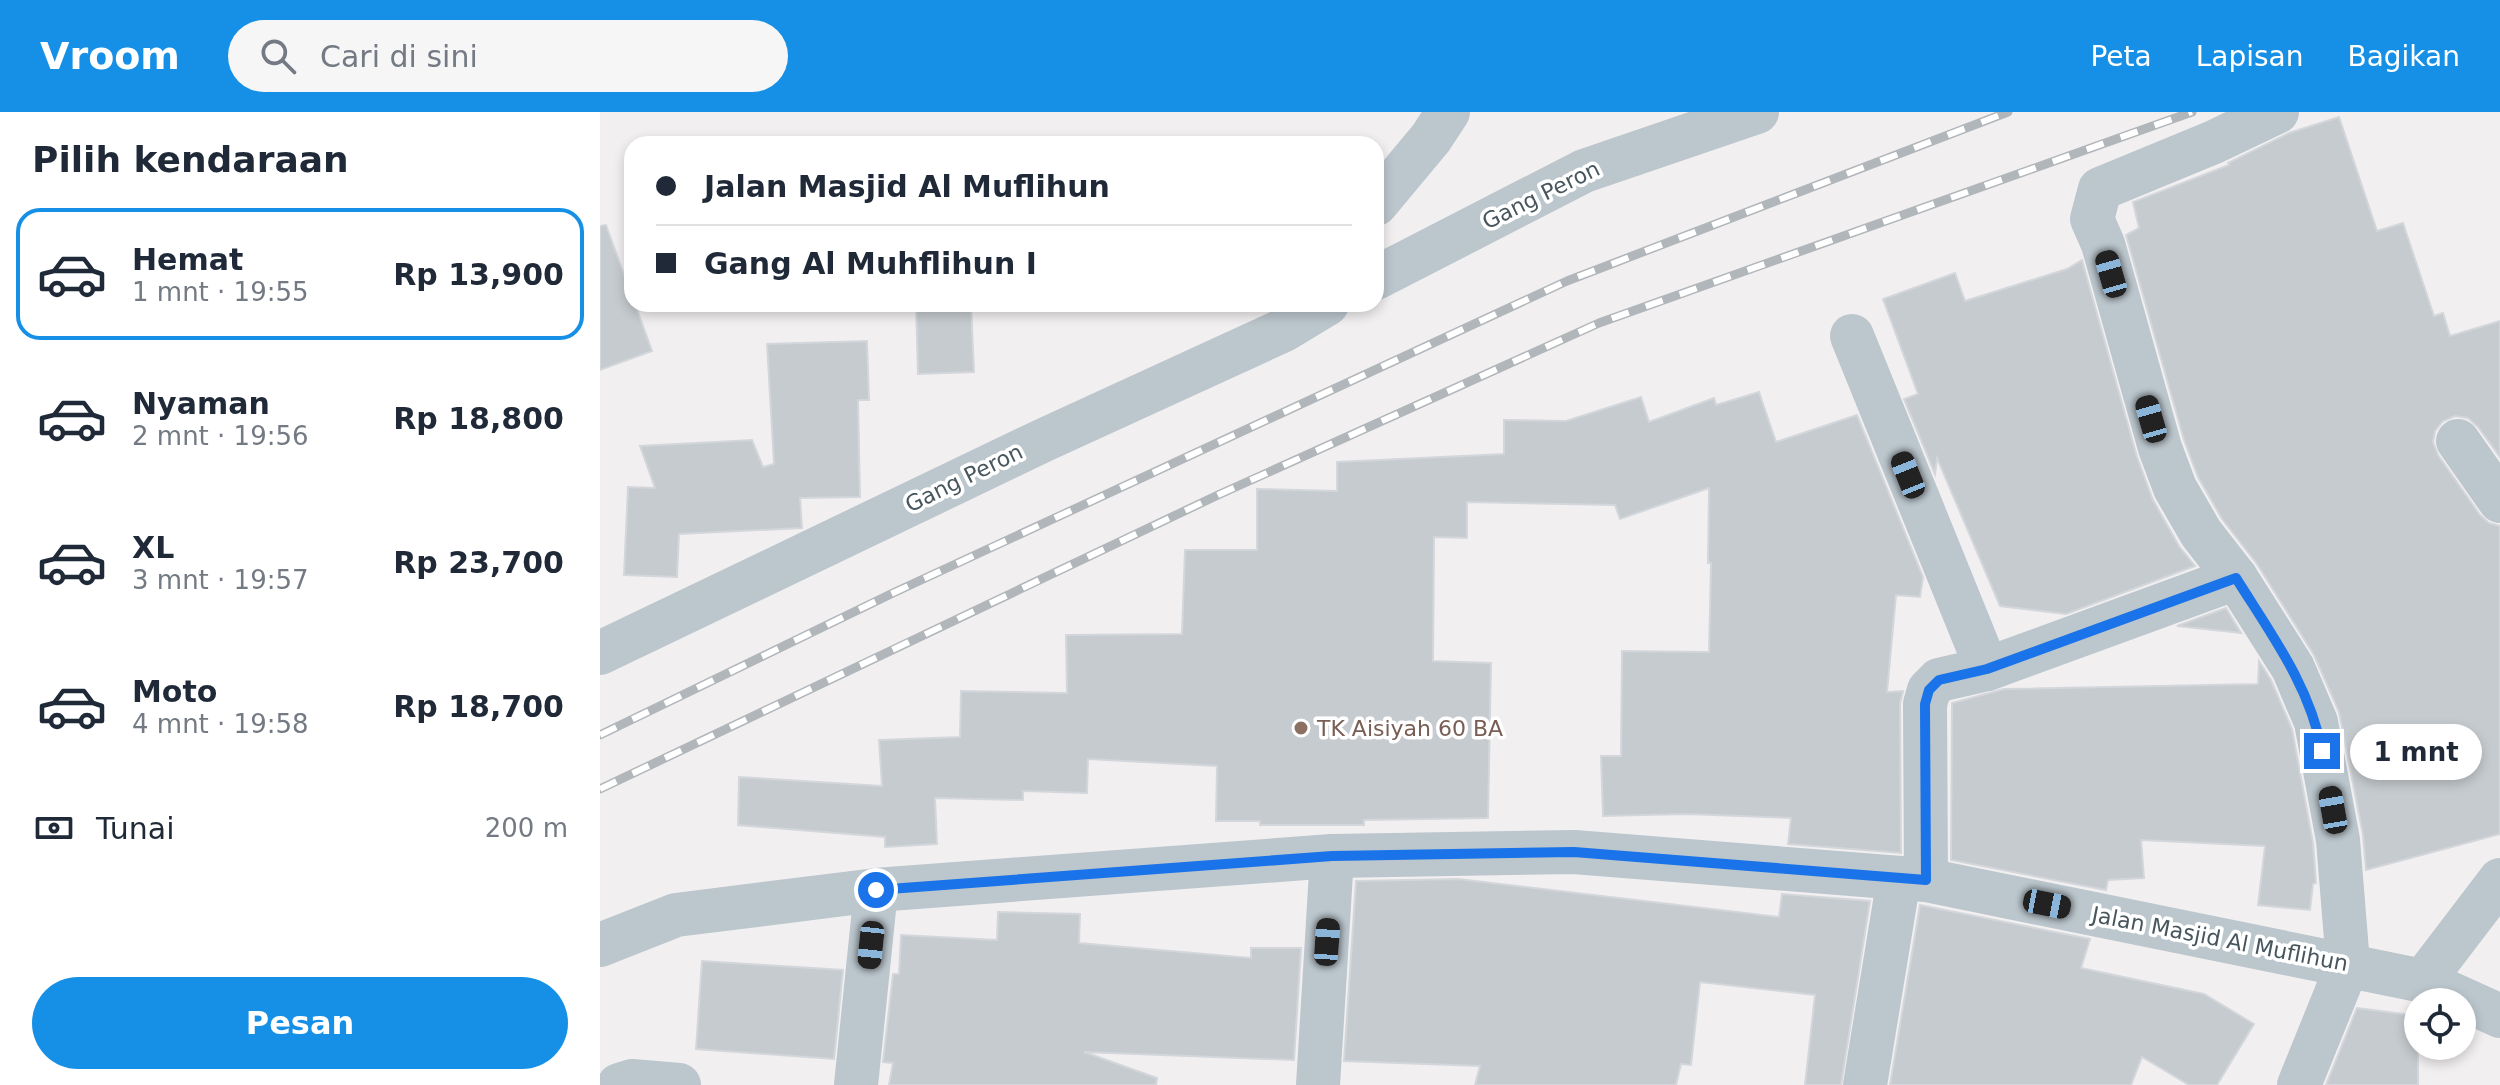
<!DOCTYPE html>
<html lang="id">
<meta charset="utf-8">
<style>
:root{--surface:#fff;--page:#f6f6f7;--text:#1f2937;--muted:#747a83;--line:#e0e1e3;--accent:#1590e6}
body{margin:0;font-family:"DejaVu Sans",sans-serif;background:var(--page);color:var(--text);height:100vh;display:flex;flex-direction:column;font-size:30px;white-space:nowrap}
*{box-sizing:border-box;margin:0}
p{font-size:26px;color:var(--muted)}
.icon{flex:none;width:44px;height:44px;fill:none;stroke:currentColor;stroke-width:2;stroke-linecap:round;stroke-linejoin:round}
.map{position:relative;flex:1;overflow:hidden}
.sheet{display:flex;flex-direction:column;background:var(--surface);width:600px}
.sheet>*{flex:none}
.guide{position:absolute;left:24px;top:24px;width:760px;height:176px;border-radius:24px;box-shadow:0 4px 12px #0003;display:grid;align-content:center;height:176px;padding:0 32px;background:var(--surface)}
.fabs{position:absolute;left:1804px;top:876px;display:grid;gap:16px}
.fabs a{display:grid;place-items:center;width:72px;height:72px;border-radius:50%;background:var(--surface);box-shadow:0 4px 12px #0003;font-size:40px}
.end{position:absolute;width:36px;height:36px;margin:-18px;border:10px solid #1a73e8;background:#fff;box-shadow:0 0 0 4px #fff}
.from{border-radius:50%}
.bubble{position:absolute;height:56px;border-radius:28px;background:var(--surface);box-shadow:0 4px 12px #0003;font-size:26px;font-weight:700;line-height:56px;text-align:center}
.car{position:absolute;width:24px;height:48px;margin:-24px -12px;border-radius:10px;box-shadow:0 0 6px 2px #0007;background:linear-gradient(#222 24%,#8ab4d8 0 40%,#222 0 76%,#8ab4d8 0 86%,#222 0)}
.guide b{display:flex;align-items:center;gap:28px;height:76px;font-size:30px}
.guide b+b{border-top:2px solid var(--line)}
.guide i{width:20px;height:20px;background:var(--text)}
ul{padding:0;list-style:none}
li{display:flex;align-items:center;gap:24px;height:132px;margin:0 16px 12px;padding:0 16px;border:4px solid transparent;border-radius:24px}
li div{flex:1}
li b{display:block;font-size:30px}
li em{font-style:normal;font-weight:700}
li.on{border-color:var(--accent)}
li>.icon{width:72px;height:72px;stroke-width:1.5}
h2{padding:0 32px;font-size:36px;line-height:96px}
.pay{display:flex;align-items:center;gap:20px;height:88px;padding:0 32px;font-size:30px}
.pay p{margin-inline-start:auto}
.primary-button{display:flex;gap:16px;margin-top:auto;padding:16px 32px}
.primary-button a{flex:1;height:92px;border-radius:48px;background:var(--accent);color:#fff;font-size:32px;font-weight:700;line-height:92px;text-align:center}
header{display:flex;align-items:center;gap:48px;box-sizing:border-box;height:112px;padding:0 40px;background:var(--accent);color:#fff}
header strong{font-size:38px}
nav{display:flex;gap:44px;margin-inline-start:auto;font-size:28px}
.search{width:560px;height:72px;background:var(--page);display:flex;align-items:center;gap:20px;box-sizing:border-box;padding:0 28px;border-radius:44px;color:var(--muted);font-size:30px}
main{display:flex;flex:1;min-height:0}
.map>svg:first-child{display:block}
</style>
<header>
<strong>Vroom</strong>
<div class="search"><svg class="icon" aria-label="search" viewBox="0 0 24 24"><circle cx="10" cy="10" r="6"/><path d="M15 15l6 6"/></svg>Cari di sini</div>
<nav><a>Peta</a><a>Lapisan</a><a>Bagikan</a></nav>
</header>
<main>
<section class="sheet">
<h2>Pilih kendaraan</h2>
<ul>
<li class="on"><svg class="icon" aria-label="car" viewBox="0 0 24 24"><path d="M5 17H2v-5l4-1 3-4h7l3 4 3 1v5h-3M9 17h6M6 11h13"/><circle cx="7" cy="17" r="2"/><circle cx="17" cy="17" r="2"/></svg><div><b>Hemat</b><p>1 mnt · 19:55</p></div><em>Rp 13,900</em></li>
<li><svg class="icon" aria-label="car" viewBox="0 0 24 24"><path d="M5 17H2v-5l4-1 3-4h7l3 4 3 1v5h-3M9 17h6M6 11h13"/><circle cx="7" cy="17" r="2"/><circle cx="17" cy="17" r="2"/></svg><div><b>Nyaman</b><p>2 mnt · 19:56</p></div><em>Rp 18,800</em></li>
<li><svg class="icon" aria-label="car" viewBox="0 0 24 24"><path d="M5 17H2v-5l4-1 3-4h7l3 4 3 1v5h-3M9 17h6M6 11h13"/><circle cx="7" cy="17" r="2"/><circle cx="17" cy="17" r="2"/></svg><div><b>XL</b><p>3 mnt · 19:57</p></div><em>Rp 23,700</em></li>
<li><svg class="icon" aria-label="car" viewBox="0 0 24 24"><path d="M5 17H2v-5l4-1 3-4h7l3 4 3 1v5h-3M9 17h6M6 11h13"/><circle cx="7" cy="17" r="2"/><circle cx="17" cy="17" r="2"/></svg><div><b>Moto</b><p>4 mnt · 19:58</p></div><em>Rp 18,700</em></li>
</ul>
<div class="pay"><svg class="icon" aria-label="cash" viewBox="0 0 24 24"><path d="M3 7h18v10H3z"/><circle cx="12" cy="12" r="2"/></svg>Tunai<p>200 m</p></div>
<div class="primary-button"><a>Pesan</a></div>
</section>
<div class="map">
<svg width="1900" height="973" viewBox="0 0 1900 973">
<rect width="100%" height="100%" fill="#f2eff0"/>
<g fill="#c6cbcf" stroke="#d3d7db" stroke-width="2">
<path d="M1739,5L1777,119L1803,111L1834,204L1843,201L1850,224L1900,209V345L1878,315L1868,306L1855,304L1843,309L1835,319L1833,330L1838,343L1880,403L1889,411L1900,414V722L1766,758L1763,723L1739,600L1714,543L1657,452L1622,407L1598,365L1584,328L1526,123L1539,116L1533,90L1629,53L1628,51L1689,21Z"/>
<path d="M6,113L32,185V192H35L52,239L0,258V114Z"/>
<path d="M1482,148L1537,345L1553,388L1579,434L1595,454L1466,502L1400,494L1337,346L1335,362L1304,287L1318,282L1283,187L1355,161L1365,189L1467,157Z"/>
<path d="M316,192H371L374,260L318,262Z"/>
<path d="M267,229L269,288H258L260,385L200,386L202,416L79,422L77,465L24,463L28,375L55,376L40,334L152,328L163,355L174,352L167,232Z"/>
<path d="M1159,280L1176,330L1257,303L1323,465L1320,485L1296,483L1287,580L1303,579L1300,592L1301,741L1188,732L1191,706L1086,702L1003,704L1001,644H1021L1022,539L1109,540L1111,451H1108L1109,376L1020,407L1015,393L867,390V426L834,425L833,549L891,551L888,706L764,708V713H660V709H616L617,654L488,647L487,681L423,679V688L335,686L337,732L285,735V725L138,713L139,665L282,674L279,628L360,625L361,579L467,581L466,523L582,522L585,438H657V377L737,379V350L904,342V308L966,309L1041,285L1049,310L1114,286L1116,293Z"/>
<path d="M1626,496L1641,521L1577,514Z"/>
<path d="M1659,549L1671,568L1692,617L1713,731L1716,771L1713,772L1710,798L1658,793L1665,734L1541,728L1544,766L1508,768L1506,778L1351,748L1352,591L1404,577L1658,572Z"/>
<path d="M858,767L1179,805L1182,782L1270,789L1241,973H1205L1215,883L1100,870L1091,953L1081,952L1076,973H875L880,954L744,949L756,769Z"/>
<path d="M1320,793L1490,827L1481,856L1604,882L1654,912L1617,973H1589L1542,945L1531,973H1290Z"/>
<path d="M398,800L480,802L479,831L651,846V836H701L694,948L484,940L557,966L556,973H289L293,951L283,950L293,862H299L301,823L397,828Z"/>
<path d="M102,849L243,858L234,947L96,937Z"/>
<path d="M1757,896L1818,904V973H1726Z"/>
</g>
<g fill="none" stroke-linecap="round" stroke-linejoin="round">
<g stroke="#bbc6cd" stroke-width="44">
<path d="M1677,0L1614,30L1500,77L1492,107L1503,132L1560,336L1575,376L1601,421L1636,466L1693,556L1716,610L1738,728L1748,852L1699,973"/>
<path d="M776,92L831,26L848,0"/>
<path d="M776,166L984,59L1157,0"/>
<path d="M1252,224L1387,557L1636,466"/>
<path d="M1858,329L1900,389"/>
<path d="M0,541L444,328L684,218L727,192"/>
<path d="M1326,768L1325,592L1329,578L1339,568L1387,557"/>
<path d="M0,833L76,803L276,778L732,744L974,740L1326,768L1823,869L1900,904"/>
<path d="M1823,869L1900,768"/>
<path d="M19,973L32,969L79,973"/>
<path d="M256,973L276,778"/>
<path d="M718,973L732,744"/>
<path d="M1265,973L1299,766"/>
</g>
<defs>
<g id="rail">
<path d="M0,623L293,481L967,169L1408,0"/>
<path d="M0,677L618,383L999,211L1592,0"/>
</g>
</defs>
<use href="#rail" stroke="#b1b6ba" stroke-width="9"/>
<use href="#rail" stroke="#fff" stroke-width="6" stroke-dasharray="18" stroke-linecap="butt"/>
</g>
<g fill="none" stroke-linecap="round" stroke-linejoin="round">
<path stroke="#1a73e8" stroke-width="10" d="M276,778L732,744L974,740L1326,768L1325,592L1329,578L1339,568L1387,557L1636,466C1671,522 1710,574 1722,639"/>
</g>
<circle fill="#8d6e63" stroke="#fff" stroke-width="3" cx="701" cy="616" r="8"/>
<g text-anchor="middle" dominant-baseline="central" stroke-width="7" stroke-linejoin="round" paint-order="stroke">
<g font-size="22" fill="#47565d" stroke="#fff">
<text transform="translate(941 83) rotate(-26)">Gang Peron</text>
<text transform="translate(364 366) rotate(-26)">Gang Peron</text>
<text transform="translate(1620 827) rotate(11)">Jalan Masjid Al Muflihun</text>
</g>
<g font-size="22" fill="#785e54" stroke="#fff" text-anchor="start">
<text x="717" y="616">TK Aisiyah 60 BA</text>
</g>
</g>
</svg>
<div class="fabs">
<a><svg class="icon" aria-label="locate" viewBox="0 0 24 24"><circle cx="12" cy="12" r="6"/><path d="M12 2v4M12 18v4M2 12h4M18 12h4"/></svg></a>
</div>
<i class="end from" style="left:276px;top:778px"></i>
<i class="end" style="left:1722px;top:639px"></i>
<div class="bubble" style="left:1750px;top:612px;width:132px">1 mnt</div>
<i class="car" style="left:1511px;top:162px;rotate:344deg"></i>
<i class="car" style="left:1551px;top:307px;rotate:344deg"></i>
<i class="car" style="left:1308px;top:363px;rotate:338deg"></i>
<i class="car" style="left:1733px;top:698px;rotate:350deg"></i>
<i class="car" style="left:1447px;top:792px;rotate:101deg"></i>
<i class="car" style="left:727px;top:830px;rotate:4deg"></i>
<i class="car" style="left:271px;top:833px;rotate:186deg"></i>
<div class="guide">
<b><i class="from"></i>Jalan Masjid Al Muflihun</b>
<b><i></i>Gang Al Muhflihun I</b>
</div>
</div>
</main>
